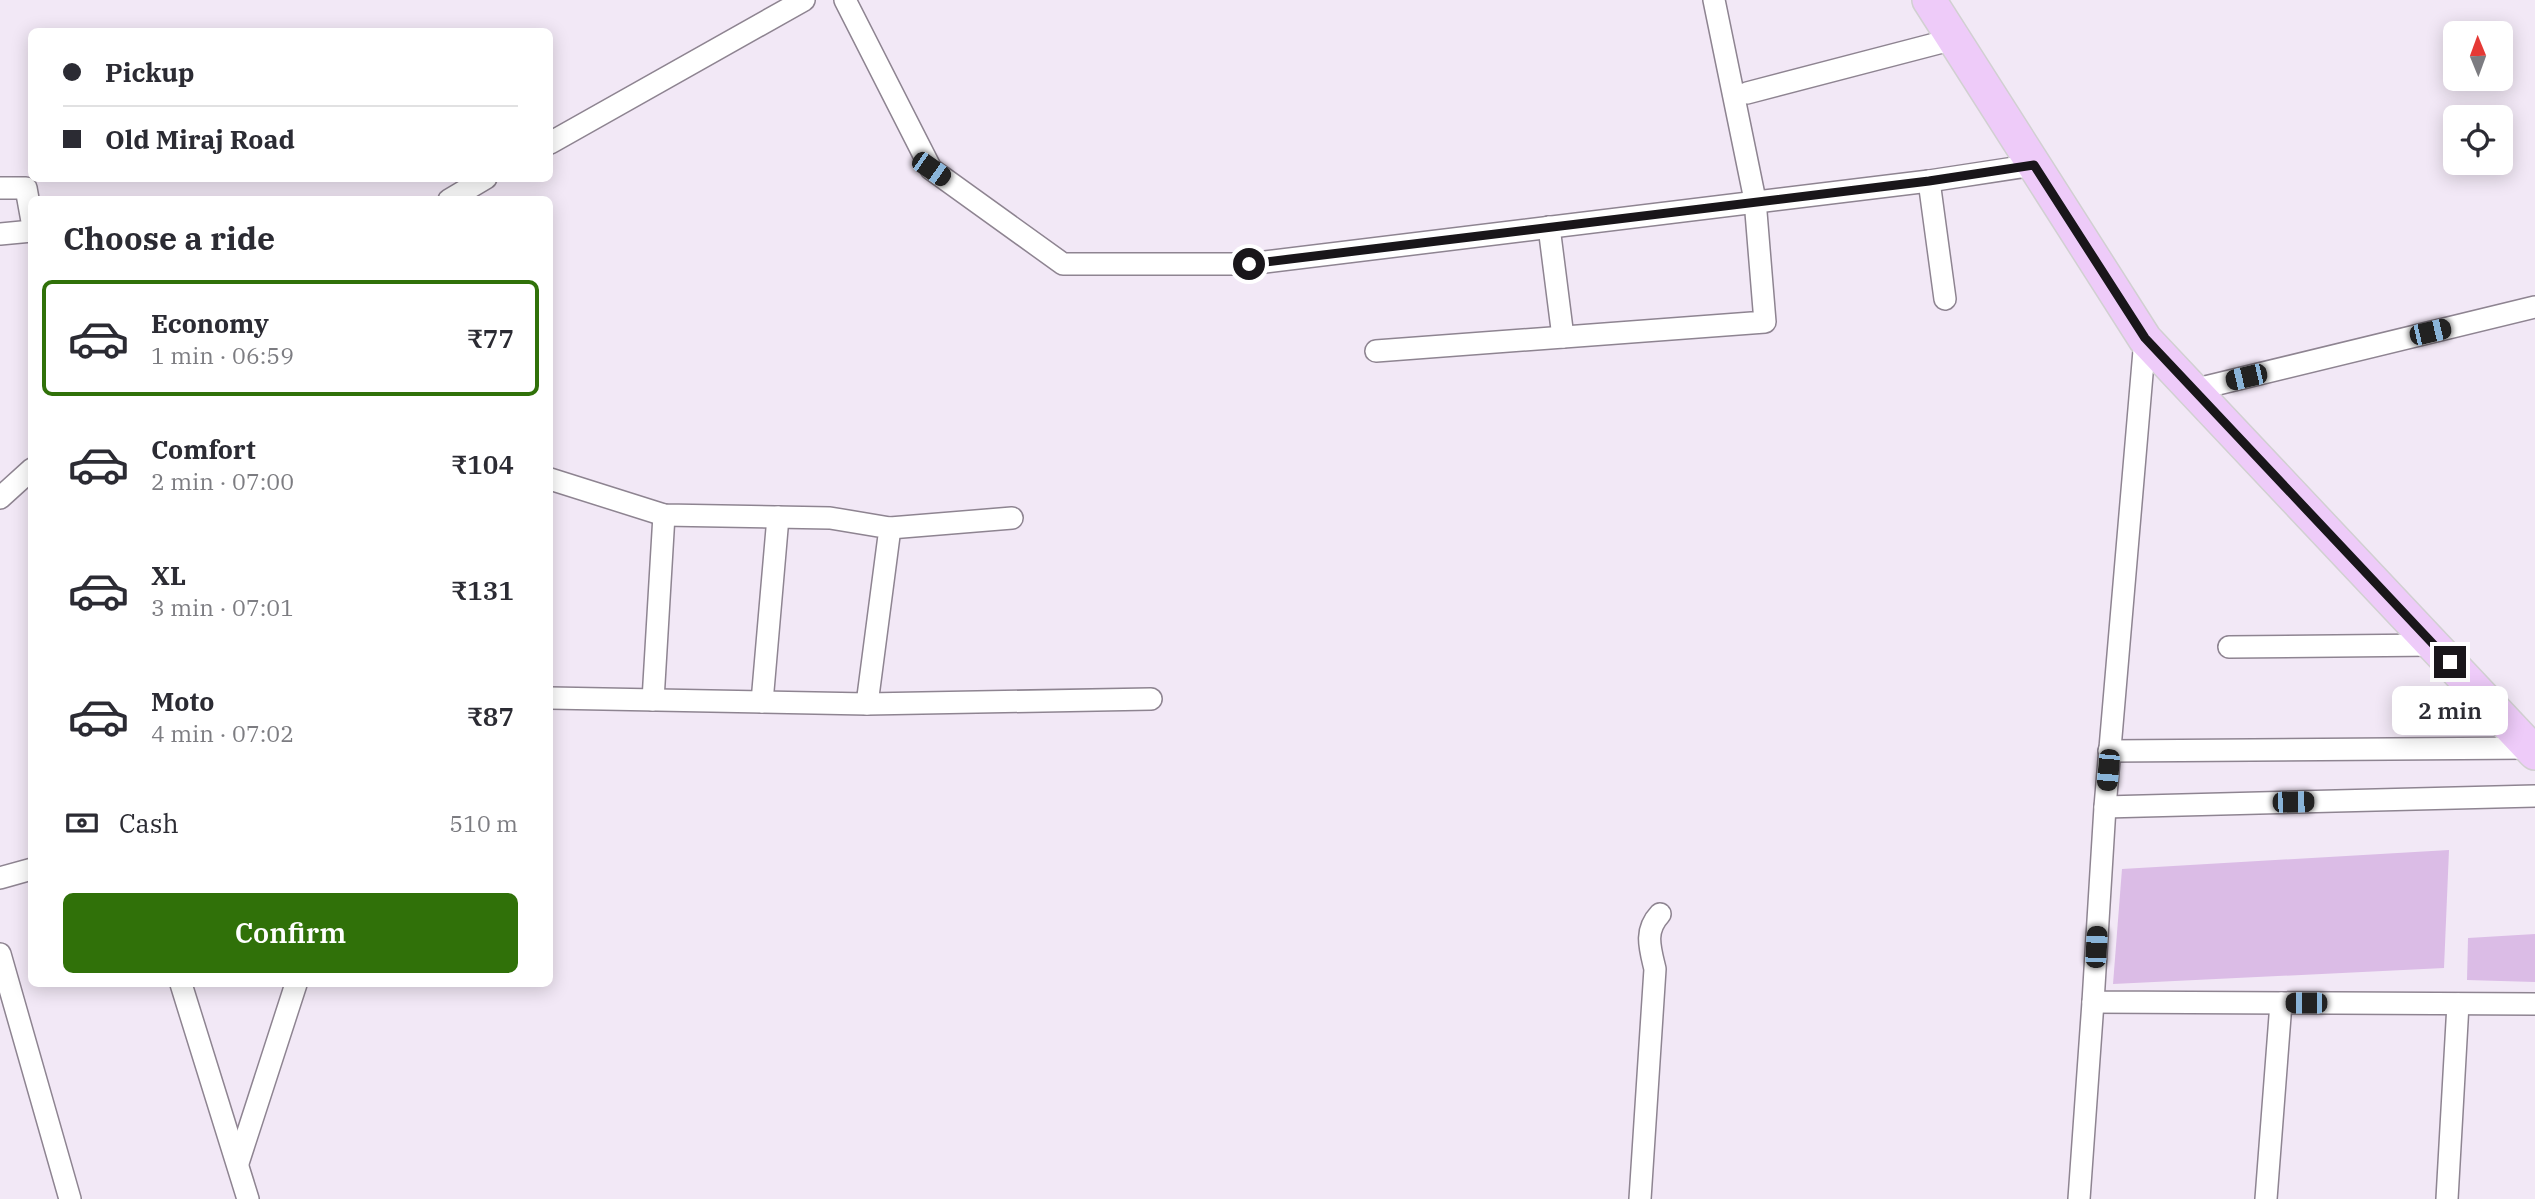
<!DOCTYPE html>
<meta charset="utf-8">
<style>
:root{--surface:#fff;--page:#f7f7f7;--text:#2b2b33;--muted:#7c7c81;--line:#e1e1e2;--accent:#307109}
body{margin:0;font-family:"IBM Plex Serif",serif;background:var(--page);color:var(--text);height:100vh;display:flex;flex-direction:column;font-size:26px;white-space:nowrap}
*{box-sizing:border-box;margin:0}
p{font-size:23px;color:var(--muted)}
.icon{flex:none;width:38px;height:38px;fill:none;stroke:currentColor;stroke-width:2;stroke-linecap:round;stroke-linejoin:round}
.map{position:relative;flex:1;overflow:hidden}
.side{position:absolute;left:28px;top:196px;width:525px;height:791px;display:flex;flex-direction:column;background:var(--surface);border-radius:10px;box-shadow:0 4px 18px #0003}
.side>*{flex:none}
.hud{position:absolute;left:28px;top:28px;width:525px;height:154px;border-radius:10px;box-shadow:0 4px 18px #0003;display:grid;align-content:center;height:154px;padding:0 35px;background:var(--surface)}
.needle{width:46px;rotate:359deg}
.controls{position:absolute;left:2443px;top:21px;display:grid;gap:14px}
.controls a{display:grid;place-items:center;width:70px;height:70px;border-radius:10px;background:var(--surface);box-shadow:0 4px 18px #0003;font-size:35px}
.end{position:absolute;width:32px;height:32px;margin:-16px;border:9px solid #19161a;background:#fff;box-shadow:0 0 0 4px #fff}
.from{border-radius:50%}
.bubble{position:absolute;height:49px;border-radius:10px;background:var(--surface);box-shadow:0 4px 18px #0003;font-size:23px;font-weight:600;line-height:49px;text-align:center}
.car{position:absolute;width:21px;height:42px;margin:-21px -10px;border-radius:9px;box-shadow:0 0 5px 2px #0007;background:linear-gradient(#222 24%,#8ab4d8 0 40%,#222 0 76%,#8ab4d8 0 86%,#222 0)}
.hud b{display:flex;align-items:center;gap:24px;height:66px;font-size:26px}
.hud b+b{border-top:2px solid var(--line)}
.hud i{width:18px;height:18px;background:var(--text)}
ul{padding:0;list-style:none}
li{display:flex;align-items:center;gap:21px;height:116px;margin:0 14px 10px;padding:0 21px;border:4px solid transparent;border-radius:10px}
li div{flex:1}
li b{display:block;font-size:26px}
li em{font-style:normal;font-weight:600}
li.selected{border-color:var(--accent)}
li>.icon{width:63px;height:63px;stroke-width:1.5}
h2{padding:0 35px;font-size:32px;line-height:84px}
.pay{display:flex;align-items:center;gap:18px;height:77px;padding:0 35px;font-size:26px}
.pay p{margin-inline-start:auto}
.action{display:flex;gap:14px;margin-top:auto;padding:14px 35px}
.action a{flex:1;height:80px;border-radius:10px;background:var(--accent);color:#fff;font-size:28px;font-weight:600;line-height:80px;text-align:center}
.map>svg:first-child{display:block}
</style>
<div class="map">
<svg width="2535" height="1199" viewBox="0 0 2535 1199">
<rect width="100%" height="100%" fill="#f2e8f6"/>
<g fill="#dbbce6">
<path d="M2449,850L2444,968L2113,984L2122,869Z"/>
<path d="M2535,934V982L2467,980L2468,938Z"/>
</g>
<g fill="none" stroke-linecap="round" stroke-linejoin="round">
<defs>
<g id="street">
<path d="M845,0L931,169L1063,264H1249L1929,181L2034,165"/>
<path d="M1747,93L1954,39"/>
<path d="M550,143L804,0"/>
<path d="M1929,181L1945,299"/>
<path d="M0,188H26L32,221"/>
<path d="M449,200L486,178"/>
<path d="M1549,227L1563,337"/>
<path d="M0,234L32,231"/>
<path d="M2145,339L2105,807L2093,1002L2535,1004"/>
<path d="M1376,351L1765,322L1755,200L1714,0"/>
<path d="M2193,390L2535,307"/>
<path d="M550,479L664,515L830,518L890,528L867,704L550,698"/>
<path d="M0,498L32,469"/>
<path d="M890,528L1012,518"/>
<path d="M2229,647L2434,645"/>
<path d="M653,700L664,515"/>
<path d="M762,702L778,517"/>
<path d="M867,704L1151,699"/>
<path d="M2109,751L2530,748L2533,745"/>
<path d="M2105,807L2535,796"/>
<path d="M0,878L32,869"/>
<path d="M0,954L70,1199"/>
<path d="M181,984L248,1199"/>
<path d="M238,1163L296,984"/>
<path d="M1640,1199L1655,969C1650,948 1644,931 1660,914"/>
<path d="M2079,1199L2093,1002"/>
<path d="M2266,1199L2281,1003"/>
<path d="M2447,1199L2458,1004"/>
</g>
<path id="primary" d="M1929,0L2145,339L2535,753"/>
</defs>
<use href="#street" stroke="#8e8491" stroke-width="24"/>
<use href="#primary" stroke="#d1d0d1" stroke-width="36"/>
<use href="#street" stroke="#fff" stroke-width="21"/>
<use href="#primary" stroke="#eecbf9" stroke-width="33"/>
</g>
<g fill="none" stroke-linecap="round" stroke-linejoin="round">
<path stroke="#19161a" stroke-width="9" d="M1249,264L1929,181L2034,165L2145,338L2450,662"/>
</g>
</svg>
<div class="controls">
<a><svg class="needle" viewBox="-14 -14 28 28"><path d="M0-13l5 13h-10z" fill="#e53935"/><path d="M0 13l5-13h-10z" fill="#7c7c81"/></svg></a>
<a><svg class="icon" aria-label="locate" viewBox="0 0 24 24"><circle cx="12" cy="12" r="6"/><path d="M12 2v4M12 18v4M2 12h4M18 12h4"/></svg></a>
</div>
<i class="end from" style="left:1249px;top:264px"></i>
<i class="end" style="left:2450px;top:662px"></i>
<div class="bubble" style="left:2392px;top:686px;width:116px">2 min</div>
<i class="car" style="left:931px;top:169px;rotate:125deg"></i>
<i class="car" style="left:2430px;top:332px;rotate:77deg"></i>
<i class="car" style="left:2246px;top:377px;rotate:257deg"></i>
<i class="car" style="left:2108px;top:770px;rotate:185deg"></i>
<i class="car" style="left:2293px;top:802px;rotate:89deg"></i>
<i class="car" style="left:2096px;top:947px;rotate:3deg"></i>
<i class="car" style="left:2306px;top:1003px;rotate:270deg"></i>
<div class="hud">
<b><i class="from"></i>Pickup</b>
<b><i></i>Old Miraj Road</b>
</div>
<section class="side">
<h2>Choose a ride</h2>
<ul>
<li class="selected"><svg class="icon" aria-label="car" viewBox="0 0 24 24"><path d="M5 17H2v-5l4-1 3-4h7l3 4 3 1v5h-3M9 17h6M6 11h13"/><circle cx="7" cy="17" r="2"/><circle cx="17" cy="17" r="2"/></svg><div><b>Economy</b><p>1 min · 06:59</p></div><em>₹77</em></li>
<li><svg class="icon" aria-label="car" viewBox="0 0 24 24"><path d="M5 17H2v-5l4-1 3-4h7l3 4 3 1v5h-3M9 17h6M6 11h13"/><circle cx="7" cy="17" r="2"/><circle cx="17" cy="17" r="2"/></svg><div><b>Comfort</b><p>2 min · 07:00</p></div><em>₹104</em></li>
<li><svg class="icon" aria-label="car" viewBox="0 0 24 24"><path d="M5 17H2v-5l4-1 3-4h7l3 4 3 1v5h-3M9 17h6M6 11h13"/><circle cx="7" cy="17" r="2"/><circle cx="17" cy="17" r="2"/></svg><div><b>XL</b><p>3 min · 07:01</p></div><em>₹131</em></li>
<li><svg class="icon" aria-label="car" viewBox="0 0 24 24"><path d="M5 17H2v-5l4-1 3-4h7l3 4 3 1v5h-3M9 17h6M6 11h13"/><circle cx="7" cy="17" r="2"/><circle cx="17" cy="17" r="2"/></svg><div><b>Moto</b><p>4 min · 07:02</p></div><em>₹87</em></li>
</ul>
<div class="pay"><svg class="icon" aria-label="cash" viewBox="0 0 24 24"><path d="M3 7h18v10H3z"/><circle cx="12" cy="12" r="2"/></svg>Cash<p>510 m</p></div>
<div class="action"><a>Confirm</a></div>
</section>
</div>
